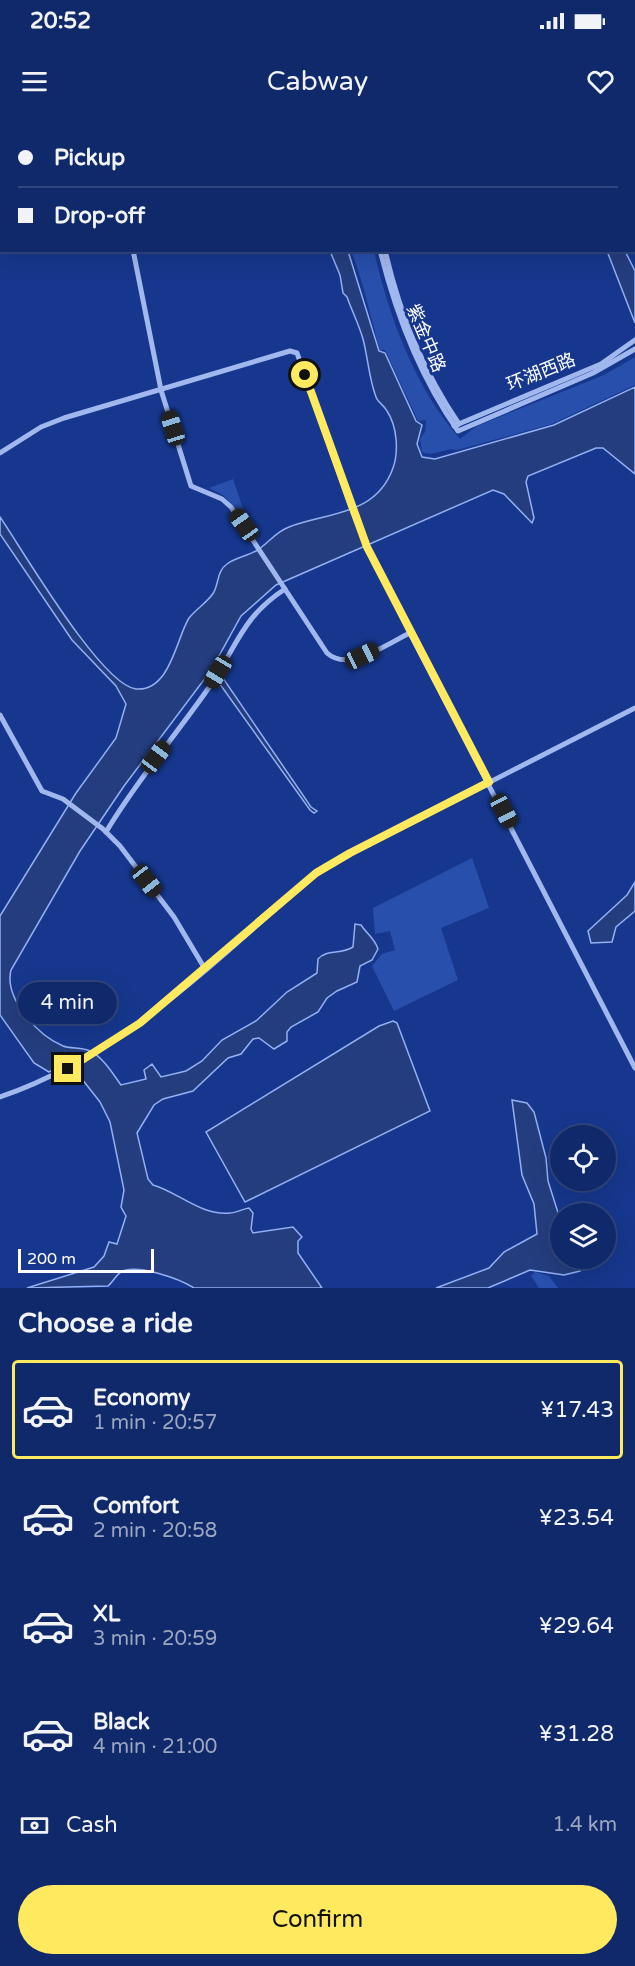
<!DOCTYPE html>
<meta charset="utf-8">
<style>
:root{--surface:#10296a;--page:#193170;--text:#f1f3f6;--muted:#9ca6c1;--line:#30457e;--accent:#ffea5f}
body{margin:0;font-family:"Varela Round","Noto Sans SC",sans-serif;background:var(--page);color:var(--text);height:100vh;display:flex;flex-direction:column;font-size:22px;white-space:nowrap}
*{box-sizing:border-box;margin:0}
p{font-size:20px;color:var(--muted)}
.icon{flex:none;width:33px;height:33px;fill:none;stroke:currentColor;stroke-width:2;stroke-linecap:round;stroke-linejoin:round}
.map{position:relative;height:1168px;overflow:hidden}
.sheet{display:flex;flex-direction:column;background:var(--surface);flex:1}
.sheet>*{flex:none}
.guide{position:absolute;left:0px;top:0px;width:636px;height:132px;box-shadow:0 6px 24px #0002,0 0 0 2px var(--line);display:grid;align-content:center;height:132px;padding:0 18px;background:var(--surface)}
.controls{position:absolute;left:550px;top:1005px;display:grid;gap:12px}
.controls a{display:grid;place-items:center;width:66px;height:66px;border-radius:50%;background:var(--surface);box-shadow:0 6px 24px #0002,0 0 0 2px var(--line);font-size:30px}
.scale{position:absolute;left:18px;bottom:15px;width:136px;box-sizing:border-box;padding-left:6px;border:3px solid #fff;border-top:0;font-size:16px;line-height:21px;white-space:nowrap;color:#fff;-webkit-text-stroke:4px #16378d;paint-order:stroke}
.end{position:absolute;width:27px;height:27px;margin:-14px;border:8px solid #ffea5f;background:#111;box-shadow:0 0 0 3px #111}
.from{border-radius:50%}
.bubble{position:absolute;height:42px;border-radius:21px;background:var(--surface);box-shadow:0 6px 24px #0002,0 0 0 2px var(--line);font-size:20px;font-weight:600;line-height:42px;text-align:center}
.car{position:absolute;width:18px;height:36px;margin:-18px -9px;border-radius:8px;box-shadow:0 0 4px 2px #0007;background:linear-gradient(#222 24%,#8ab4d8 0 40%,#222 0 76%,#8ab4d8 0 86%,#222 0)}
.guide b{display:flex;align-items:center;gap:21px;height:57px;font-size:22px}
.guide b+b{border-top:2px solid var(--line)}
.guide i{width:15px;height:15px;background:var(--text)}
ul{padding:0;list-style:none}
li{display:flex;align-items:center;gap:18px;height:99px;margin:0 12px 9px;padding:0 6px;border:3px solid transparent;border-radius:6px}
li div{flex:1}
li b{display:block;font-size:22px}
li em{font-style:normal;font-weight:600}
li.selected{border-color:var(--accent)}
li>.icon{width:54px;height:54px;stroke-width:1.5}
h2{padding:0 18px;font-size:27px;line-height:72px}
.pay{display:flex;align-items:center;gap:15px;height:66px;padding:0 18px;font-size:22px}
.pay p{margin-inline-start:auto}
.cta{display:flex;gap:12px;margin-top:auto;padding:12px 18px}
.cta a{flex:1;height:69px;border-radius:36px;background:var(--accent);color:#111;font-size:24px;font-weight:600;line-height:69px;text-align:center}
.status{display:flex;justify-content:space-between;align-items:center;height:42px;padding:0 30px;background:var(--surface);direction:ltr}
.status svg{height:16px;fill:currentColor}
header{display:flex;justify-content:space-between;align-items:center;height:78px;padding:0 18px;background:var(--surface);font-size:27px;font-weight:600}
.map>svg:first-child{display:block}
</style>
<div class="status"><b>20:52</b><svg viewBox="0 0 49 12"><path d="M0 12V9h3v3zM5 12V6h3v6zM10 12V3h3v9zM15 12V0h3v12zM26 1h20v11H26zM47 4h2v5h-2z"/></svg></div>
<header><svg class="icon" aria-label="menu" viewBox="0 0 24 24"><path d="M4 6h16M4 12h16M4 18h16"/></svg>Cabway<svg class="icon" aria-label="heart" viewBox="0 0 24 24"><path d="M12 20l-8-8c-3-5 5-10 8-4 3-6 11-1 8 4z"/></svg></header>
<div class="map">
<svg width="635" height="1168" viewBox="0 0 635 1168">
<rect width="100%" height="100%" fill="#16378d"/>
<g fill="#284fac">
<path d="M351,131H374C389,197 415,268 460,319L477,306L604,255L635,237V265L552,304L457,330C445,326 435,338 422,332L420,319L425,312L426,300L418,301L385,230H380C370,196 364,163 351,131Z"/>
<path d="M233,359L247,400L223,375L209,368Z"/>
<path d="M472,738L489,788L441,808L458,860L394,891L372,846L382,834L395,830L390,811L375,814L373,788Z"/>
<path d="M535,1152L549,1156L558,1168H539L531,1156Z"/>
</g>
<g fill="#243d7e" stroke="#93b0f2" stroke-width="1.5">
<path d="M330,131H348L379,231L385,233L416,301L422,305L417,324L422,337L435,339L554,305L635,267V354L603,328H596L528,356L526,362L534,398L532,403L504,374L493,370L276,465L241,496L214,545L311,687L317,691L314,693L310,690L212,553H209L124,666L80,731L11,850C4,878 37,915 63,926C71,929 82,927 90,931C103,937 113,954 121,965L146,959L144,950L152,944L161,957L186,951L202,941L222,920L256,901L287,872L317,853L318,839C327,829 340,835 353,827L355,804L361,805C367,814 375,819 378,829L372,840L360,846L357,862L337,871L327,878L318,892L291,907L287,912V921L274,929L259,918L253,919L241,934L228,938L193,971L163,979L154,985L137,1013L148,1059L153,1065C178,1072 201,1096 230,1093C236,1093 242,1089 249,1088L253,1093L251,1109L253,1113L293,1107L302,1117L298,1121V1133L322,1168H194C180,1159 136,1143 121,1152C116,1155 113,1162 108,1166L27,1168L94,1147L104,1136L109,1122L117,1124L126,1096L121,1087L124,1070L110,1002L100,982L67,940L49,952L34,943L0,895V796L76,673L116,618L126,584L116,566L72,520L0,414V397C22,429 101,565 136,569C170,572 176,519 189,498C196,489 208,482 214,472C219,462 217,451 227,444C235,438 247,436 256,431C268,424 275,412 289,407C328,392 376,396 393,348C399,331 397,306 387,291C384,285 378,283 376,277C369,259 368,238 363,219C359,205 352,191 347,177L343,173L340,155Z"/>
<path d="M607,131H625L635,151V203Z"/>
<path d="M635,762V791L616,807L612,822L591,823L588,811L627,775Z"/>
<path d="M393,901L397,903L430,991L245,1082L206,1012L379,906Z"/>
<path d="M512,980L527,983L534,992L546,1038L548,1061L561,1102V1138L596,1139L580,1151L564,1155L530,1150L488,1168H436L489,1148L504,1132L537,1114L534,1084L522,1055Z"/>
</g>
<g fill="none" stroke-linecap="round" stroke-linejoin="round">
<g stroke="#a1b8ef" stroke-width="5">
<path d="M108,0V2"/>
<path d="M368,0V2"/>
<path d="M373,0V2"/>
<path d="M605,0V2"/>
<path d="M613,0V2"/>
<path d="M0,94H2"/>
<path d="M634,97L635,98"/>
<path d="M634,116L635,118"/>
<path d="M133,130L161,270L191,366L222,379L231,387L327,533C349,553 388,523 410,513L635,948"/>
<path d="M380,130C396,195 420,257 458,311L593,253L635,229"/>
<path d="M385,130C399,192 423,251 459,304"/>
<path d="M454,306L601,244L635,220"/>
<path d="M0,333L41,307L64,298L290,231L297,233L350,385L367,427L410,513"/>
<path d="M0,595L42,671L63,679L103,709L120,726L174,797L205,849"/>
<path d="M106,712C137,660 176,615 210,566C237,526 242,497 285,469"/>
<path d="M0,977C124,935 219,837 316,753L333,742L635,588"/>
</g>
</g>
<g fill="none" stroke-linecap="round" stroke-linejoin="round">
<path stroke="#ffea5f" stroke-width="8" d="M68,949L140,903L316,753L350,733L489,662L367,427L305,255"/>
</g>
<g text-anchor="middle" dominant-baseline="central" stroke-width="6" stroke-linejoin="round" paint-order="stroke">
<g font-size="18" fill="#fff" stroke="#16378d">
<text transform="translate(426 218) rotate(67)">紫金中路</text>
<text transform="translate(541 252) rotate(-22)">环湖西路</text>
</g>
</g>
</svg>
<div class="controls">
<a><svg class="icon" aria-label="locate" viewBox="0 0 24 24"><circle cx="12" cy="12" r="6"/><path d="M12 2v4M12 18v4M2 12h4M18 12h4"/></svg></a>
<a><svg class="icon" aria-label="layers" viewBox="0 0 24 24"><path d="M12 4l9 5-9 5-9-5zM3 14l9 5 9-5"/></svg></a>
</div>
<div class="scale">200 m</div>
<i class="end from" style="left:305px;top:255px"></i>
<i class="end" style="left:68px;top:949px"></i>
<div class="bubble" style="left:18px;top:862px;width:99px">4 min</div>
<i class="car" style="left:173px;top:308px;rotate:343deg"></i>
<i class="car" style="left:244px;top:405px;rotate:325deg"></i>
<i class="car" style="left:362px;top:536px;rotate:65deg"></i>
<i class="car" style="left:218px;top:552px;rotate:211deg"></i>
<i class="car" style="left:156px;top:637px;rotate:37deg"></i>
<i class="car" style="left:504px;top:691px;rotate:152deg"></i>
<i class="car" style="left:147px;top:761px;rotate:142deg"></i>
<div class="guide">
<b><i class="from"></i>Pickup</b>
<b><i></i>Drop-off</b>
</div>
</div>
<section class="sheet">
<h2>Choose a ride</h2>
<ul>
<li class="selected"><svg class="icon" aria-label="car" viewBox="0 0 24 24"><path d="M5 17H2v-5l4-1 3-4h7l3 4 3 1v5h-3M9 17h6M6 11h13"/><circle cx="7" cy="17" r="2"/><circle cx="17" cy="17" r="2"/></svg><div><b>Economy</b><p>1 min · 20:57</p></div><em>¥17.43</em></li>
<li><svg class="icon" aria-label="car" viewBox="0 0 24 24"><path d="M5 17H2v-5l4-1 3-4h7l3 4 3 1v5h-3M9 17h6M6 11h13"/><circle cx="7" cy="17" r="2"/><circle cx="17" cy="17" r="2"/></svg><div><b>Comfort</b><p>2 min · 20:58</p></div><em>¥23.54</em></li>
<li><svg class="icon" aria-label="car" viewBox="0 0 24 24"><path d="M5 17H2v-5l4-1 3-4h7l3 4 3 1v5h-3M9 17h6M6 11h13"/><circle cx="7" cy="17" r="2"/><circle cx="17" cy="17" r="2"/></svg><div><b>XL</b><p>3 min · 20:59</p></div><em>¥29.64</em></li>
<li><svg class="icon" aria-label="car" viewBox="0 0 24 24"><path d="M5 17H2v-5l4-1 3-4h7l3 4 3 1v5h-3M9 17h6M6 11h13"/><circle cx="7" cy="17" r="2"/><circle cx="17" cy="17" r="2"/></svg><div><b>Black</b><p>4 min · 21:00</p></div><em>¥31.28</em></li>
</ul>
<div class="pay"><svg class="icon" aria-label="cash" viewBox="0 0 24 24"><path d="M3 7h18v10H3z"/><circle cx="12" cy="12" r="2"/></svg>Cash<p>1.4 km</p></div>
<div class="cta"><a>Confirm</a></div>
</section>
